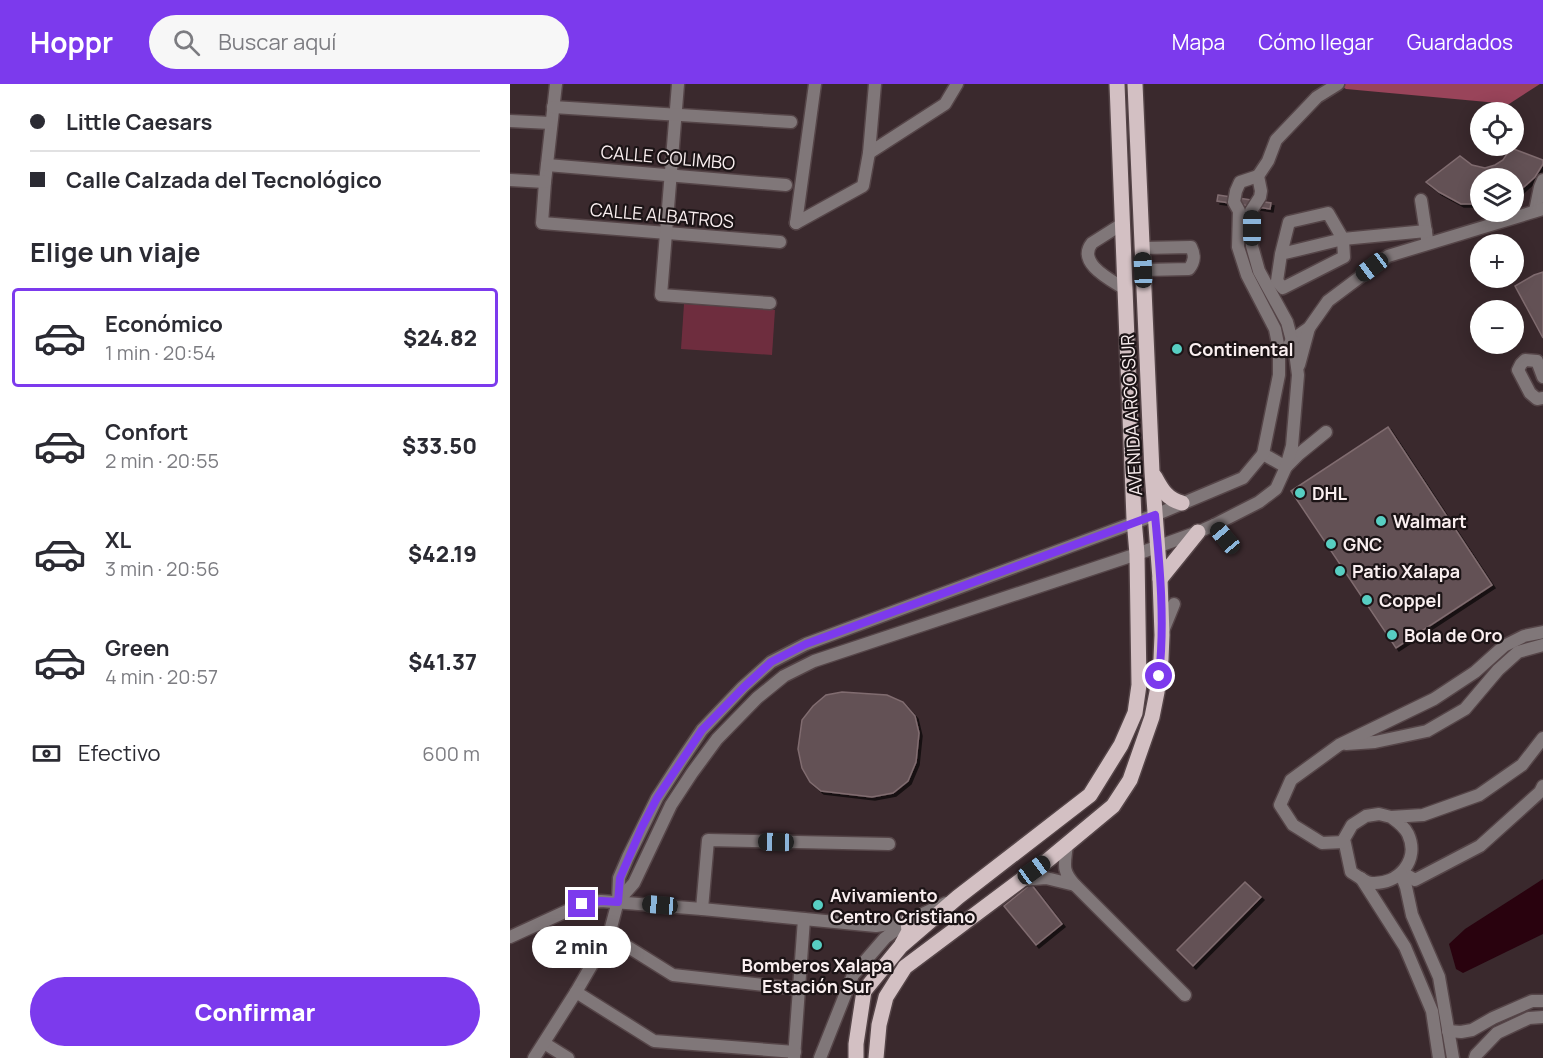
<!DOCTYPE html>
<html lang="es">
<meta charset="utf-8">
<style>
:root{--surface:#fff;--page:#f7f7f7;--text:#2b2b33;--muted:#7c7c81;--line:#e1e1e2;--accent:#7c3aed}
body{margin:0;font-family:Manrope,sans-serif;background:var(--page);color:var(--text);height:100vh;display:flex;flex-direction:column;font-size:22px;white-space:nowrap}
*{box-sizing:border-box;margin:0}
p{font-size:20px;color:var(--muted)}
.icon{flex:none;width:33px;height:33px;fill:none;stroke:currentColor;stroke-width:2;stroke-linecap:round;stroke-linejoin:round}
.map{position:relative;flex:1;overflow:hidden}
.drawer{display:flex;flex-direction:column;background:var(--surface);width:510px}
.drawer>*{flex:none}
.banner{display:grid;align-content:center;height:132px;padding:0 30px;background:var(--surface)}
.tools{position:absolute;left:960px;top:18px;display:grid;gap:12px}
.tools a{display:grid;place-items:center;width:54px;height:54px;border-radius:50%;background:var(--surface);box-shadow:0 3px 15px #0003;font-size:30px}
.end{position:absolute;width:27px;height:27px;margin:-14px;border:8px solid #7c3aed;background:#fff;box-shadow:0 0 0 3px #fff}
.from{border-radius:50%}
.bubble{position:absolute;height:42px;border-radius:21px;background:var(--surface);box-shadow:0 3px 15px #0003;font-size:20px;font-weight:800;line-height:42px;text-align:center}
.car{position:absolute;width:18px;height:36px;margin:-18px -9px;border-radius:8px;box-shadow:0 0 4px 2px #0007;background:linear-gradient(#222 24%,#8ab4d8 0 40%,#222 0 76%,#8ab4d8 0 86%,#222 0)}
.banner b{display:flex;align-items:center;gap:21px;height:57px;font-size:22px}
.banner b+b{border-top:2px solid var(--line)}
.banner i{width:15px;height:15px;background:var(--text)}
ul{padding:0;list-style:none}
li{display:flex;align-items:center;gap:18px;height:99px;margin:0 12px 9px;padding:0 18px;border:3px solid transparent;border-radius:6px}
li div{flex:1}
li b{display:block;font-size:22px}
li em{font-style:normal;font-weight:800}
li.on{border-color:var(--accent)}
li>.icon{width:54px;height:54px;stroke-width:1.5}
h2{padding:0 30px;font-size:27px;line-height:72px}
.pay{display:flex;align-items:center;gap:15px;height:66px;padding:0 30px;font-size:22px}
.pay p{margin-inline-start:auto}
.action{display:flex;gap:12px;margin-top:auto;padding:12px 30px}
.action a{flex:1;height:69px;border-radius:36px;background:var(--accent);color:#fff;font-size:24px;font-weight:800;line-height:69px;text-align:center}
header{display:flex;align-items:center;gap:36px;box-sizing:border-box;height:84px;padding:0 30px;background:var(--accent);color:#fff}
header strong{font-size:28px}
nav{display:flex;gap:33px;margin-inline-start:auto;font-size:21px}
.search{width:420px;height:54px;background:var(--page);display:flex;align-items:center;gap:15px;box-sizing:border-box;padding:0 21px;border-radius:33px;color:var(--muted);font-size:22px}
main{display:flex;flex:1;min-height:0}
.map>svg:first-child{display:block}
</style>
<header>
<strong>Hoppr</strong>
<div class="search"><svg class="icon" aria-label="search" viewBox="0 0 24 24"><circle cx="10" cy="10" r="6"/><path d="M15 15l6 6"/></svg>Buscar aquí</div>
<nav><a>Mapa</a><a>Cómo llegar</a><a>Guardados</a></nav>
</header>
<main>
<section class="drawer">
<div class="banner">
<b><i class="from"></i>Little Caesars</b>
<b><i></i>Calle Calzada del Tecnológico</b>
</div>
<h2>Elige un viaje</h2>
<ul>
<li class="on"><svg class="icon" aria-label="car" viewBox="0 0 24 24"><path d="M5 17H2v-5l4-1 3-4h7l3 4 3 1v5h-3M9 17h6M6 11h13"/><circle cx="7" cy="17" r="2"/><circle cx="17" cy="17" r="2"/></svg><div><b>Económico</b><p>1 min · 20:54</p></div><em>$24.82</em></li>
<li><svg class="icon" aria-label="car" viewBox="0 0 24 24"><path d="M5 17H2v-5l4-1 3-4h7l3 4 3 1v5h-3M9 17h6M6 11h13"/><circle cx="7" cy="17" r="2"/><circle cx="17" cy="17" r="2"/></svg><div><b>Confort</b><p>2 min · 20:55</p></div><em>$33.50</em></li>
<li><svg class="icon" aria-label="car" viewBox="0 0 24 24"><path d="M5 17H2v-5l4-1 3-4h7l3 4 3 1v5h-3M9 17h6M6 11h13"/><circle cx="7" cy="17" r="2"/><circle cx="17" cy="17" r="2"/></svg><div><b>XL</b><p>3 min · 20:56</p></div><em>$42.19</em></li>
<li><svg class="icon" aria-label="car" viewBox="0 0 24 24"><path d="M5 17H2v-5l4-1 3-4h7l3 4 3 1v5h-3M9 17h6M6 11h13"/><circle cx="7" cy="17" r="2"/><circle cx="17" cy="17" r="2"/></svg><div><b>Green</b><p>4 min · 20:57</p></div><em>$41.37</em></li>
</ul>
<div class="pay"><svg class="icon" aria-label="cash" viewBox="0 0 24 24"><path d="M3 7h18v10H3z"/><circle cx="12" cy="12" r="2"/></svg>Efectivo<p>600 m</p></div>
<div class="action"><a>Confirmar</a></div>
</section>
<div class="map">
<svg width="1033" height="974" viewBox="0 0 1033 974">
<defs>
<filter id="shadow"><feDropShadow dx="3" dy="3" stdDeviation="0" flood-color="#0009"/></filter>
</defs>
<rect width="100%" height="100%" fill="#3a292d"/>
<path fill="#6e2d3e" d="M174,220L265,226L262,271L171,265Z"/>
<path fill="#99445a" d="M828,0H1030L999,20L836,5Z"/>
<path fill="#29020e" d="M1033,795V850L953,889L946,885L939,860L955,845Z"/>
<g fill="#645154" stroke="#806c70" stroke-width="1.5" filter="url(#shadow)">
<path d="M1001,64L1033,76V80L1025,93L1005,111L1004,112V94H970V120H951L929,108L916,98L950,72L962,81L975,84L985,81L993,76Z"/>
<path d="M708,111L761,119L760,125L707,117Z"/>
<path d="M1033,188V254L1005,202L1024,191Z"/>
<path d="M878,343L982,501L886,564L781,407Z"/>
<path d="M332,608L377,611L393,618L405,632L409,649L406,678L398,697L383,709L362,713L311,707L300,698L292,684L288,665L292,636L303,622L316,611Z"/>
<path d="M735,798L751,813L683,882L667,866Z"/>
<path d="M521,800L552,840L526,861L494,822Z"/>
</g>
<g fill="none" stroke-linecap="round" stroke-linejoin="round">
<defs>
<g id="minor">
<path d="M46,0L35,98L32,139L270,158"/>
<path d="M168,0L151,211L260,219"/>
<path d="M43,23L281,38"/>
<path d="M0,37L41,39"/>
<path d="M359,69L435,20L447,0"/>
<path d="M37,81L276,101"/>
<path d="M748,92L758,77L766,56L807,13L828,0"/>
<path d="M0,96L35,98"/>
<path d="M911,116L917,155"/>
<path d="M1025,127L1030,103L1033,96"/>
<path d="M286,139L353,102L359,69L365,0"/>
<path d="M286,139L305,0"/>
<path d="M612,140L582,159C566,179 601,196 615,205"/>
<path d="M633,164L681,163C685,171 685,177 679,185L634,186"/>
<path d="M771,170L833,155L818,129L779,138L771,170L767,197L773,204L834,173L833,155L916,147"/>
<path d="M778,263L782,256L799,244L818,217L878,172L1033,125"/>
<path d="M789,281L799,244"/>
<path d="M1033,293L1027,277L1015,276L1011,280L1008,286L1020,309L1027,315L1033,314"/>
<path d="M753,370L776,383"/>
<path d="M777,382L789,370L816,348"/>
<path d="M704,441L715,454"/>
<path d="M653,547L664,520"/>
<path d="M836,660L865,658L917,647L955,625L988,586L1008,568L1033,561"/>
<path d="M881,733C888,738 894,742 898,750C910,776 889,801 861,799C855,798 847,792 841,788L834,755L842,741L856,732L869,730L881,733L913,731L969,711L1012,681L1033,654"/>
<path d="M834,758L812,759L783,741L770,721L781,696L829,661L924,615L965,588L994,562L1014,552L1033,548"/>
<path d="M893,789L905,796L970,762L1030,708L1033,702"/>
<path d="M891,790L896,803L902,831L929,893L943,974"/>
<path d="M851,794L895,863L922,927L929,974"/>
<path d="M511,796L536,794L565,801C551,786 555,780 557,760"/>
<path d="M565,801L675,911"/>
<path d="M108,817L124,799L161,721L182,689L207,655L247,614L274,592L304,577L627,470L688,448L704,441L749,418L766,405L776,383L782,362L788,291L785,268L777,238L749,187L742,162L741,127L750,113L751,107L748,92"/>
<path d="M192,825L198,756L379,760"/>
<path d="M99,851L163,891L290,905"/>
<path d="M0,853L72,820L91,817L192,825L366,842L398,837"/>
<path d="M66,908L144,957L285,968"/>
<path d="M938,947L951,948L962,946L983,934L1022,917H1033"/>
<path d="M34,959L58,974"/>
<path d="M24,974L66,908L99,851L108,817L109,794L118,773L147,714L169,680L192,646L233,603L261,578L296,560L645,431L733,394L753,370L769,291V265L765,245L737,191L728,163L729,127L724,118L726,107L730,98L748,92"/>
<path d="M284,974L294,835"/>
<path d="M310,974L343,891L375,854L398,837L436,819"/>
<path d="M965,974L966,971L987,949L1019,934L1033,933"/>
</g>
<g id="major">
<path d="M645,393C652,406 657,415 672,419"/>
<path d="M650,495L688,448"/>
<path d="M392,860L399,847L398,837"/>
<path d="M346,974V960L354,907L391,862L448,813L580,711L611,661L625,629L629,601L627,470L624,435L607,0"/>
<path d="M366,974L369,941L376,913L395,883L538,776L603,722L620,696L642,633L647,608L651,575L652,551L650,495L642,388L625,0"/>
</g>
</defs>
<use href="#minor" stroke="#554548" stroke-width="15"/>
<use href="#major" stroke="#554548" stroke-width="18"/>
<use href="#minor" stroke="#807779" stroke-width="12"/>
<use href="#major" stroke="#d3c0c3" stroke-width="15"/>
</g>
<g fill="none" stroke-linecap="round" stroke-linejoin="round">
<path stroke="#7c3aed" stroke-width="8" d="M72,820L91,817L108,818L110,794L132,743L147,714L192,646L234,603L261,578L296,560L645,431C650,484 655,539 649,592"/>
</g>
<g fill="#57cec2" stroke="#1c1416" stroke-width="2">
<circle cx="667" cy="265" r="6"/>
<circle cx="790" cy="409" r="6"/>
<circle cx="871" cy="437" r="6"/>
<circle cx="821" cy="460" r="6"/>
<circle cx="830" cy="487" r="6"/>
<circle cx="857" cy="516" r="6"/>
<circle cx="882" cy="551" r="6"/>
<circle cx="308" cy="821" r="6"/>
<circle cx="307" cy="861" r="6"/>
</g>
<g text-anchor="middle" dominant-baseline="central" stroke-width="4.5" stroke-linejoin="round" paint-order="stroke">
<g font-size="18" fill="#faeff0" stroke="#1c1416">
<text transform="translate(158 73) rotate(5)">CALLE COLIMBO</text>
<text transform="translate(152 131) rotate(5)">CALLE ALBATROS</text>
<text transform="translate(621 331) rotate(-93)">AVENIDA ARCO SUR</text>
</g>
<g font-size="18" font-weight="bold" fill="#faeff0" stroke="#1c1416" text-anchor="start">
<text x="679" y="265">Continental</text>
<text x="802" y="409">DHL</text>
<text x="883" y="437">Walmart</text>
<text x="833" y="460">GNC</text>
<text x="842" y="487">Patio Xalapa</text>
<text x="869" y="516">Coppel</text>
<text x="894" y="551">Bola de Oro</text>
<text x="320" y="811">Avivamiento<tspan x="320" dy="21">Centro Cristiano</tspan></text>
<text x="307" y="881" text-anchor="middle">Bomberos Xalapa<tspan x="307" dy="21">Estación Sur</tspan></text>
</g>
</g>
</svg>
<div class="tools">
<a><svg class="icon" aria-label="locate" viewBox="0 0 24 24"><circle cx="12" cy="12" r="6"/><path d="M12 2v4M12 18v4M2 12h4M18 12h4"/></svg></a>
<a><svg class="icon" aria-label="layers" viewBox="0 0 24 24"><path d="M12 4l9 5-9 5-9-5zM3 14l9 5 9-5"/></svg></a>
<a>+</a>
<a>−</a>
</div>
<i class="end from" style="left:649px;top:592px"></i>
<i class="end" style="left:72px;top:820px"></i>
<div class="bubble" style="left:22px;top:842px;width:99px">2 min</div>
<i class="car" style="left:742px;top:144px;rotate:0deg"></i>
<i class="car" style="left:862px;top:183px;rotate:233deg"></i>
<i class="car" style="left:633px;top:186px;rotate:358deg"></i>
<i class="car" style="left:715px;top:454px;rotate:320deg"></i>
<i class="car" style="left:266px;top:758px;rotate:271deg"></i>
<i class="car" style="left:524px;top:786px;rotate:54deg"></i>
<i class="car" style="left:150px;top:821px;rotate:275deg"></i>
</div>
</main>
